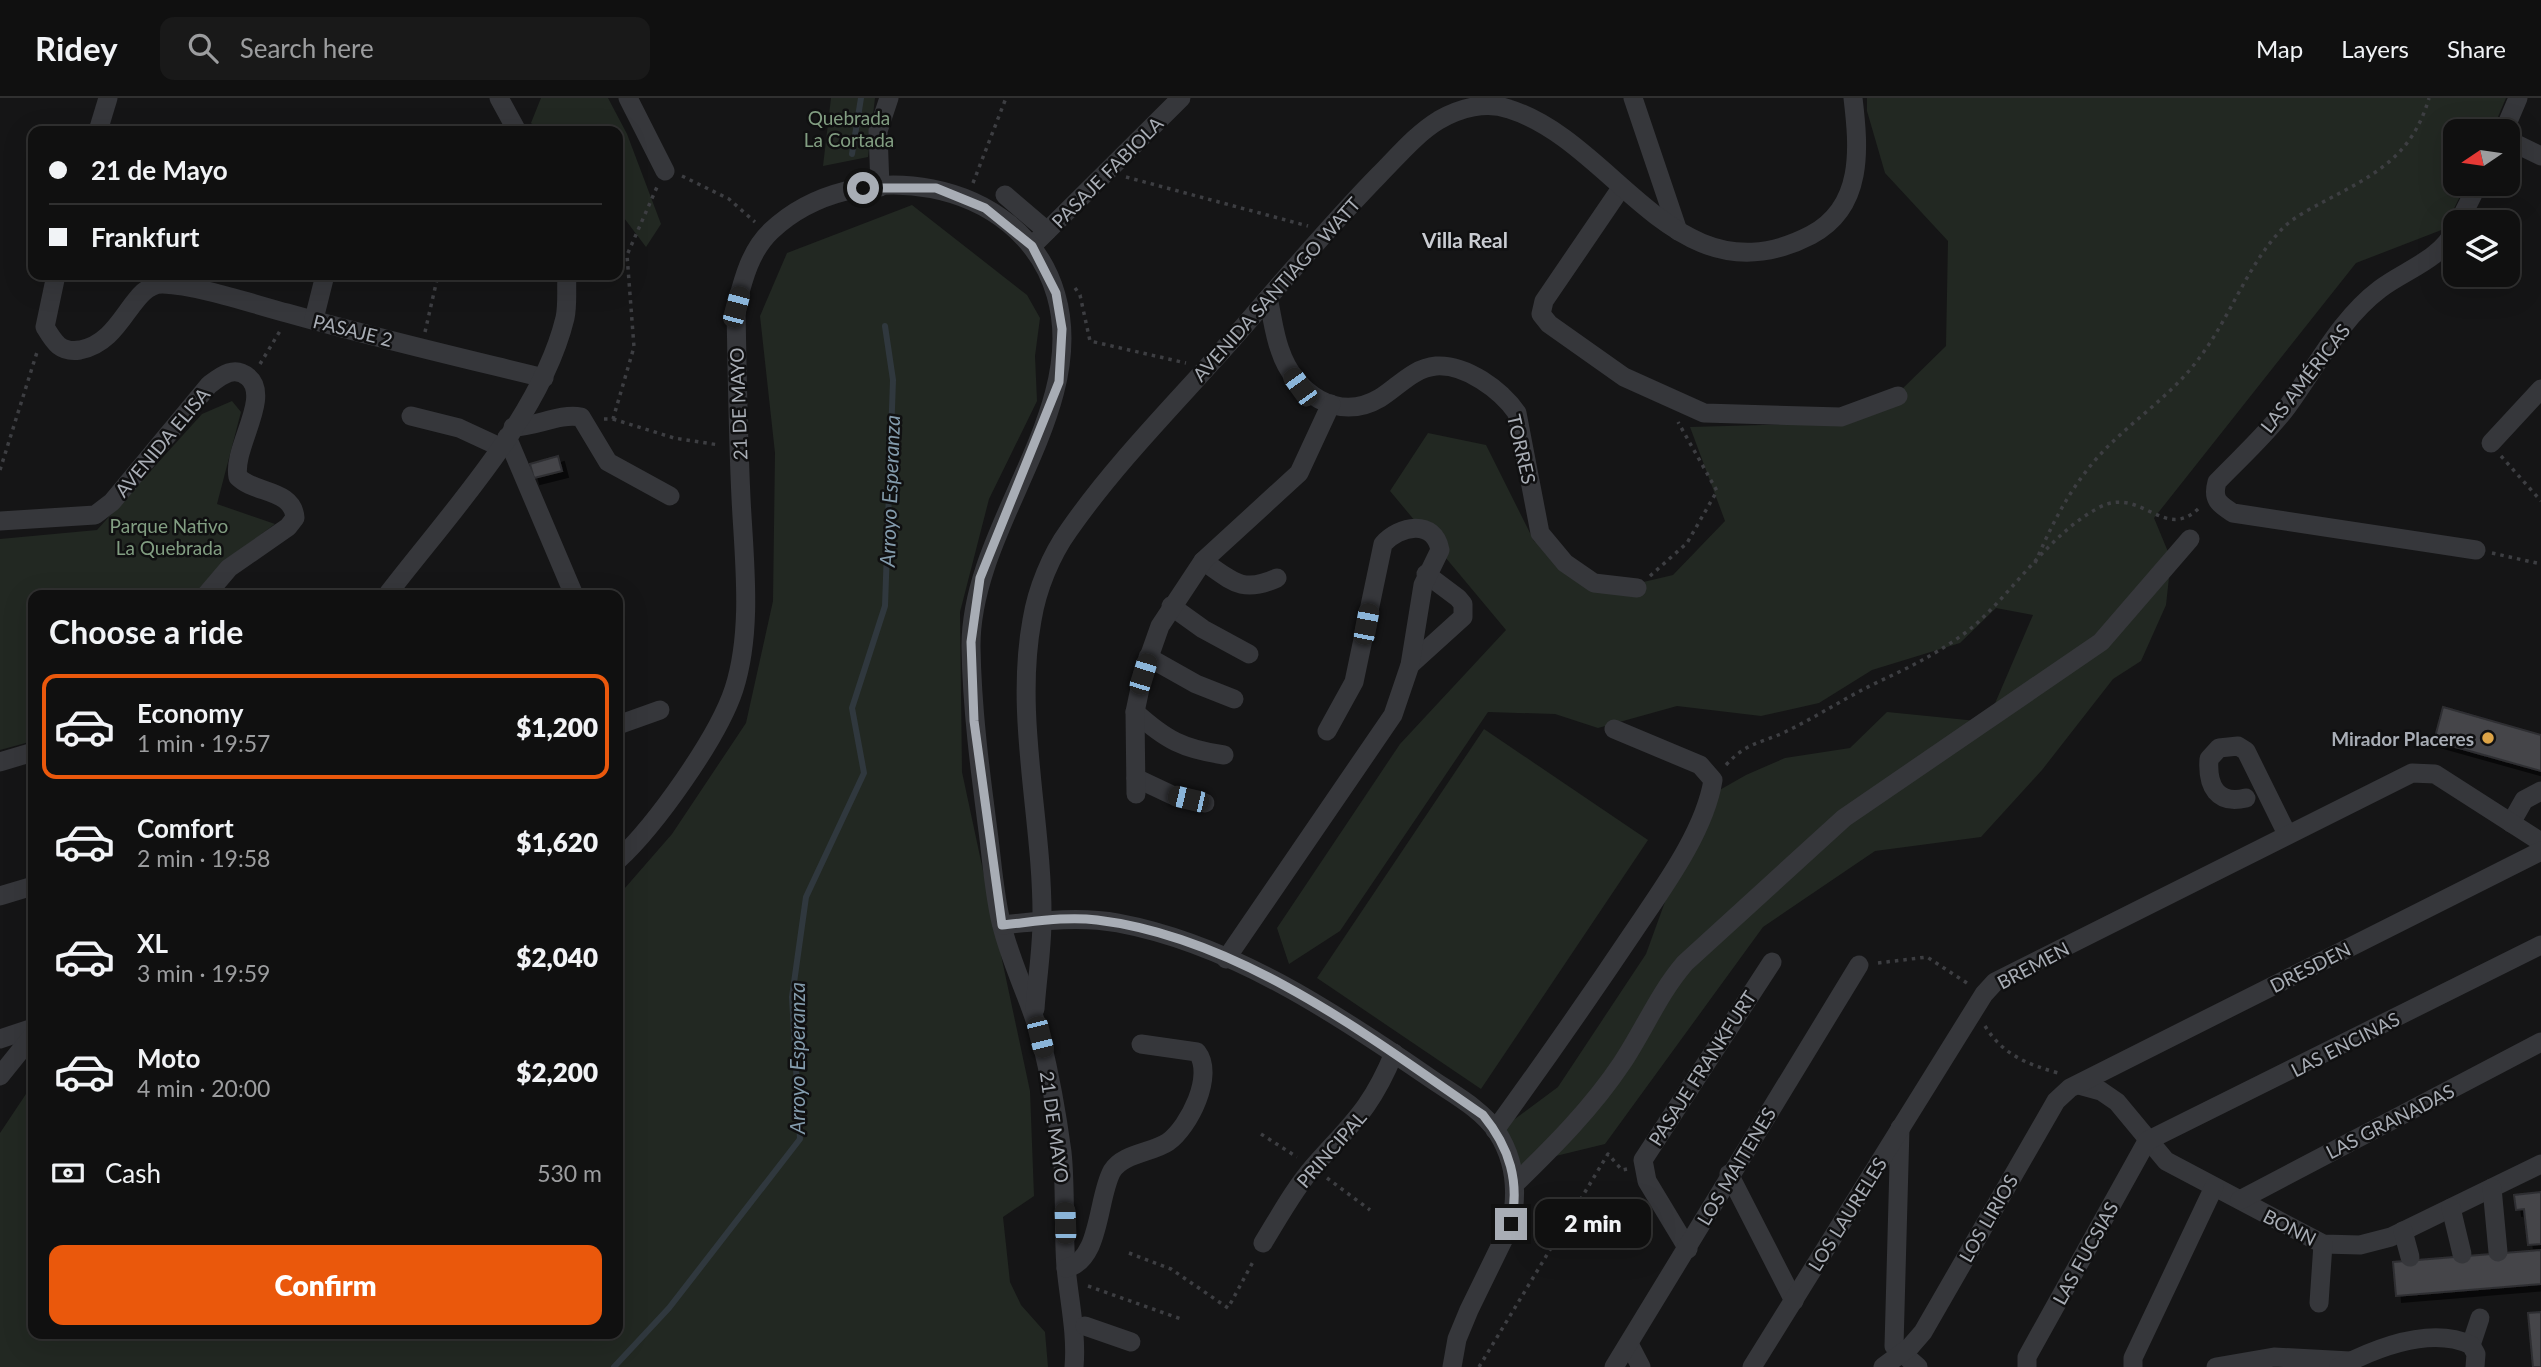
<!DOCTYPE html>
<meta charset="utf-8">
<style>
:root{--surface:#101010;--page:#191919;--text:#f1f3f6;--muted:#9c9d9f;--line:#303030;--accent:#ea580c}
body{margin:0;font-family:Lato,sans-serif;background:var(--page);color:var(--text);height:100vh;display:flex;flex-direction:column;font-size:26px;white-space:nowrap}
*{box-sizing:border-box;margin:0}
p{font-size:23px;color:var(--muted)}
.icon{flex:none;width:38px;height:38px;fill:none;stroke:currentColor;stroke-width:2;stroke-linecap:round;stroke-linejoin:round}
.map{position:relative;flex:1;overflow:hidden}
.side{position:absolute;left:28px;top:492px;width:595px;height:749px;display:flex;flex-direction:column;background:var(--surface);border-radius:14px;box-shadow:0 7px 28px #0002,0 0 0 2px var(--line)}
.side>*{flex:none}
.top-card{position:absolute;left:28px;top:28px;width:595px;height:154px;border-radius:14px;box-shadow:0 7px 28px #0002,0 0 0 2px var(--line);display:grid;align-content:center;height:154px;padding:0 21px;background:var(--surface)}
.needle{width:46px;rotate:257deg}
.buttons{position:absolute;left:2443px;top:21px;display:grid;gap:14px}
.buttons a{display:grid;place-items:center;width:77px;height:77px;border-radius:14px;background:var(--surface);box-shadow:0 7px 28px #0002,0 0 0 2px var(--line);font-size:35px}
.end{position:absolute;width:32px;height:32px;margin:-16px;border:9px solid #a8adb5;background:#111;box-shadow:0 0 0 4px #111}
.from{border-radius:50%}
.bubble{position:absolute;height:49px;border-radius:14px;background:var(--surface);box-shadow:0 7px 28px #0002,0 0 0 2px var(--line);font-size:23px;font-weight:800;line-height:49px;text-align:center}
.car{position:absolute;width:21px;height:42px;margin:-21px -10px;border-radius:9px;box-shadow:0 0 5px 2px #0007;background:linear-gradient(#222 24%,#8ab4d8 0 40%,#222 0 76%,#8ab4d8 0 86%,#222 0)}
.top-card b{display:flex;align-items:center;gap:24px;height:66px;font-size:26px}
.top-card b+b{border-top:2px solid var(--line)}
.top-card i{width:18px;height:18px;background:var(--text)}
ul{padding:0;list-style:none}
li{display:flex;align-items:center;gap:21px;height:105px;margin:0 14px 10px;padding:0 7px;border:4px solid transparent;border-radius:14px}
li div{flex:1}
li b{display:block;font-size:26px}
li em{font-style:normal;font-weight:800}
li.selected{border-color:var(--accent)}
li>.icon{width:63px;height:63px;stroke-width:1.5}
h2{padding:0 21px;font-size:32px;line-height:84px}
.pay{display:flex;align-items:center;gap:18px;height:77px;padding:0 21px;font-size:26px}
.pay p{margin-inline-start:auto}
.primary-button{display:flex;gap:14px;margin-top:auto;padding:14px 21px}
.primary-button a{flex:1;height:80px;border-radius:14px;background:var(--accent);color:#fff;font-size:28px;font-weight:800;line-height:80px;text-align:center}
header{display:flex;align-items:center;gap:42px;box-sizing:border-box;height:98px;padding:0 35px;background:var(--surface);border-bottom:2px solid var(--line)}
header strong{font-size:33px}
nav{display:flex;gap:38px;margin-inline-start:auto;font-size:24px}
.search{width:490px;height:63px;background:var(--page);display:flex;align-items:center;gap:18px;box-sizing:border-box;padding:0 24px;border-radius:14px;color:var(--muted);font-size:26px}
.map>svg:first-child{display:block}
</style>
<header>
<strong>Ridey</strong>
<div class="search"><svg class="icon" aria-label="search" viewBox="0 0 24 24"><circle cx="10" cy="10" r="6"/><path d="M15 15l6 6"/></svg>Search here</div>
<nav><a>Map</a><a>Layers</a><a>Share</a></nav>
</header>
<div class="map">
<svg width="2541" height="1269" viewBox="0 0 2541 1269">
<defs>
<filter id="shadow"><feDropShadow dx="6" dy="6" stdDeviation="0" flood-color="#0009"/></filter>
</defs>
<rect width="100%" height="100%" fill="#151516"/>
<g fill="#222822">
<path d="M541,0H608L627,36L661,126L646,149L618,112V33H540L531,25Z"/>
<path d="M831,0H875L868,59L823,68Z"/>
<path d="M1867,0H2506L2492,33H2455V86H2466L2444,131L2356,165L2154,420L2171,461L2166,507L2141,563L2113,581L2042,672L1981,739L1875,753L1763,829L1605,1046L1515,1068L1504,1029L1558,989L1646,856L1702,702L1746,677L1785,660L1850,650L1887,614L1987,624L2033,517L1996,510L1960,545L1872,572L1819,605L1761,618L1677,608L1598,630L1555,616L1488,614L1340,833L1289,866L1277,830L1400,646L1506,532L1390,393L1428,335L1486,347L1534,443L1614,491L1673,477L1725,423L1690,329L1837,325L1899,294L1946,248L1948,143L1885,75L1867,13Z"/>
<path d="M912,107L1027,197L1040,220L1035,258L1037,303L989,401L960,514L962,674L1030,993L1034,1098L1003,1119L1010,1184L1021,1207L1045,1234L1048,1269H0V1035L26,996L33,993V1236H618V798L672,736L746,625L773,503L775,355L760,218L787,155Z"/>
<path d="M232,303L241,314L217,406L275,426L222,465L194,497H33V643L0,652V441L97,432L202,316Z"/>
<path d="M1484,631L1648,742L1481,991L1317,880Z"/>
</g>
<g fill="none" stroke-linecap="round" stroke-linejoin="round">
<g stroke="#30383e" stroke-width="6">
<path d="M852,56L861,0"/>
<path d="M614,1269L669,1210L800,1041L792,899L806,799L864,675L852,610L885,508L893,282L885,228"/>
</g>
</g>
<g fill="#444549" stroke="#2f2f32" stroke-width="2" filter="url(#shadow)">
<path d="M558,358L562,373L534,380L530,366Z"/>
<path d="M2443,609L2541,637V673L2434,643Z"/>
<path d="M2541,1094V1146L2528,1147L2524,1111L2516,1112L2514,1097Z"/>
<path d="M2541,1152V1186L2396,1198L2393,1164Z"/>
<path d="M2541,1214V1269H2533L2528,1215Z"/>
</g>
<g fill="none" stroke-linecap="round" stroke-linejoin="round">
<g stroke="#3d3e42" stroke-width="3.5" stroke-dasharray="3.5 5" stroke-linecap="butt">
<path d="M682,78L729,101L755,124"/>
<path d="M1126,79L1308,128"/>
<path d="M973,85L1006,0"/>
<path d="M1075,190L1080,197L1090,243L1186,265"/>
<path d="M425,234L438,177"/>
<path d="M260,266L280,233"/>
<path d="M604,321H613L634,249L627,157L657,89"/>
<path d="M613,321L674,340L719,347"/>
<path d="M2501,358L2541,403"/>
<path d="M0,372L38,251"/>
<path d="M2492,455L2541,466"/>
<path d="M2035,465C2052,426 2069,392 2097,360C2129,324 2171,299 2200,259C2231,218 2247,167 2283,130C2294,119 2310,111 2323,104C2374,77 2412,59 2429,0"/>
<path d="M1650,478L1687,445L1717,393L1678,324"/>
<path d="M1726,667C1747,644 1759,646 1785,634C1810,622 1834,607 1860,593C1881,582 1905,572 1926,560C1942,551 1961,539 1975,527C2016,490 2049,437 2098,410C2141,386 2164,446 2200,409"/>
<path d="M1878,865L1927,859L1970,887"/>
<path d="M1985,928C2003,957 2027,966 2058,975"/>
<path d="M1261,1036L1297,1059"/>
<path d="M1327,1080L1370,1112"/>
<path d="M1129,1155L1171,1171L1228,1210L1254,1162"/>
<path d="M1088,1188L1181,1221"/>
<path d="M1479,1269L1608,1056L1622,1072L1627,1071"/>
</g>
<g stroke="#36373b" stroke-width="19">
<path d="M499,0L517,33"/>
<path d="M628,0L665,73"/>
<path d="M1633,0L1678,133"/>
<path d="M98,33L108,0"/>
<path d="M2504,33L2518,0"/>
<path d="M2508,42L2541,58"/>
<path d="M880,89L878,33L889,0"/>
<path d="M1621,90L1544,203L1541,216L1549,226L1624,279L1704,315L1841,319L1898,298"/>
<path d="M1005,97L1047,133"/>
<path d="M2459,124L2478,86"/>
<path d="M2455,132C2440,162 2405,172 2380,191C2340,221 2316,270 2287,309C2267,336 2240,360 2217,384C2212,402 2219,406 2233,415L2476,452"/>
<path d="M1032,148L1181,0"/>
<path d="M56,177L45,229C54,244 60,255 80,252C124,244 131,185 163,186C197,187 253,206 287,215C372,239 458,259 544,280"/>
<path d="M1268,200C1272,217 1274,236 1280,252C1294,295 1338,325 1380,300C1398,289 1413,270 1436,268C1466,266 1501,292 1517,315L1540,435L1565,465L1594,485L1637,490"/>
<path d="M314,221L325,177"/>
<path d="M411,318L459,330L500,349"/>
<path d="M513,329C536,329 559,315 581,319L608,364L670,398"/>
<path d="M507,339L574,497"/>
<path d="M2491,345L2541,291"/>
<path d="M0,423L95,417L112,404L209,287C221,278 234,267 248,279C272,299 232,350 238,379C255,396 293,391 295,420L288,429L229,470L206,497"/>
<path d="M1203,463C1232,483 1242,496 1277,480"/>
<path d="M387,497C448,417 541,319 565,220C568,206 566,190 567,177"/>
<path d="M1171,508L1203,531L1249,556"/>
<path d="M1148,559L1196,586L1234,601"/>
<path d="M1410,567L1463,519V506L1458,500L1426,476"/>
<path d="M1135,614C1166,642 1183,651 1224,657"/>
<path d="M618,627L660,612"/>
<path d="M0,664L33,654"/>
<path d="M1136,680L1172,697L1205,705"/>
<path d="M1136,696L1135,614L1143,576L1160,528L1203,463L1299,375L1331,306"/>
<path d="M2246,700C2217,707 2207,688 2209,661L2219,650L2238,648L2246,653L2287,736"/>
<path d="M2511,725L2524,702L2541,693"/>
<path d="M618,762C655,728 718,640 734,591C753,531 744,462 741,400C738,337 737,273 736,209C743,182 750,153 771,133C854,54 1022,78 1056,197C1090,314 970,429 971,549C972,611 980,672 988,733C992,763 994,795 1001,824C1010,864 1030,901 1041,941C1050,978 1057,1017 1062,1054C1066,1092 1063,1131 1066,1169C1069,1202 1077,1236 1074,1269"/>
<path d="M0,798L33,788"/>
<path d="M1002,827C1040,823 1080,818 1118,825C1231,846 1334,914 1427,978C1451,995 1481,1010 1497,1034C1515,1062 1518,1094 1511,1126L1469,1212L1457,1241L1452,1269"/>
<path d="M1226,861L1393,617L1410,567L1423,487L1440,452C1434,420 1399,428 1383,446L1354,584L1327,633"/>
<path d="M1035,911C1037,882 1042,851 1042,822C1043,723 1014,620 1032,522C1037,491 1051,457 1069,432C1120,359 1185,296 1244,228C1288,177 1332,125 1379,77C1398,58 1416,36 1439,22C1460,10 1486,3 1509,11C1617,45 1677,207 1811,137C1864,109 1859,50 1853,0"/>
<path d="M0,941L33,930"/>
<path d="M0,978L33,937"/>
<path d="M2079,987L2101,993L2117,1004L2166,1063L2323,1146L2360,1147L2391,1139L2541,1066"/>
<path d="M1900,1030L1894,1248L1918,1269"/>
<path d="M1495,1032C1543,966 1589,900 1634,833C1663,790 1705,733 1713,682L1700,667L1614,631"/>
<path d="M1729,1076L1794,1203"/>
<path d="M1515,1086C1554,1048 1592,1010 1622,965C1644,932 1659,895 1685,865L1844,720L2101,544L2190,441"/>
<path d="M2492,1090L2498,1154"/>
<path d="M2240,1102L2541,944"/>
<path d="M2451,1110L2462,1156"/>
<path d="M2403,1133L2410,1159"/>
<path d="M1263,1145C1279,1119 1294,1091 1314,1068C1352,1025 1371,1011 1394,955"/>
<path d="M1688,1151L1647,1083L1643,1062L1772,864"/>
<path d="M1066,1170C1101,1163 1097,1100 1112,1073C1123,1055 1152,1055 1168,1044C1189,1029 1215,977 1197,954L1141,946"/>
<path d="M2319,1205L2323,1146"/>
<path d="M1085,1228L1131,1244"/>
<path d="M1629,1246L1641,1269"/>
<path d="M2471,1247L2480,1220"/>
<path d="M1614,1269L1859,867"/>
<path d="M1752,1269L1984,896L1995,884L2412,675L2435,676L2541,744"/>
<path d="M1883,1269L1910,1249L1923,1234L2056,1003L2070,990L2541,753"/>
<path d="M2027,1269V1259L2147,1043L2541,847"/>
<path d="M2133,1269V1260L2214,1089"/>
<path d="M2216,1269L2274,1259L2350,1263"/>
<path d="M2339,1269C2376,1250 2431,1228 2471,1247L2476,1256L2475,1269"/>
</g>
</g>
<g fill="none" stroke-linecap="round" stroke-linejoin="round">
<path stroke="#a8adb5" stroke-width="9" d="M863,90H936L985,110L1032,148L1056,195L1062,231L1059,284L980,480L971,544L974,623L1002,827C1033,824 1066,818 1097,822C1238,839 1369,938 1483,1017C1510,1050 1520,1084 1511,1126"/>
</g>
<circle fill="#dda447" stroke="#101011" stroke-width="2.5" cx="2488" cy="640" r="7"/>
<g text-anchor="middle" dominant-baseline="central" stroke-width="5" stroke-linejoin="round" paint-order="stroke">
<g font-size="19" fill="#829e82" stroke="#101011">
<text x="849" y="19">Quebrada<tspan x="849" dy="22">La Cortada</tspan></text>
<text x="169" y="427">Parque Nativo<tspan x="169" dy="22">La Quebrada</tspan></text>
</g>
<g font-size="19" fill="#a8adb5" stroke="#101011">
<text transform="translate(1107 74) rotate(-45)">PASAJE FABIOLA</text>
<text transform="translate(1276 191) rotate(-48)">AVENIDA SANTIAGO WATT</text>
<text transform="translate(353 232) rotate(14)">PASAJE 2</text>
<text transform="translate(2305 280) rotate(-52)">LAS AMÉRICAS</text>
<text transform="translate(738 306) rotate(-92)">21 DE MAYO</text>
<text transform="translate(162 344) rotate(-50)">AVENIDA ELISA</text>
<text transform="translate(1522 351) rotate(77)">TORRES</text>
<text transform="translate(2033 867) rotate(-28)">BREMEN</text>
<text transform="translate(2310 869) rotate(-27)">DRESDEN</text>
<text transform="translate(2345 946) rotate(-27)">LAS ENCINAS</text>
<text transform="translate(1702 970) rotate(-57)">PASAJE FRANKFURT</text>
<text transform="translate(2390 1023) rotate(-27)">LAS GRANADAS</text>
<text transform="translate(1055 1029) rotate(82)">21 DE MAYO</text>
<text transform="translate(1331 1051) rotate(-49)">PRINCIPAL</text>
<text transform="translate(1736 1068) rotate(-59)">LOS MAITENES</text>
<text transform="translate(1847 1116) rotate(-58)">LOS LAURELES</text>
<text transform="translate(1988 1120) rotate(-60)">LOS LIRIOS</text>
<text transform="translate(2290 1129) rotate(27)">BONN</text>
<text transform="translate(2085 1155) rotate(-61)">LAS FUCSIAS</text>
</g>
<g font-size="19" font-weight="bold" fill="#a8adb5" stroke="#101011" text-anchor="end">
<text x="2474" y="640">Mirador Placeres</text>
</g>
<g font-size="21" font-weight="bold" fill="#c9ccd2" stroke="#101011">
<text x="1465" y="141">Villa Real</text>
</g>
<g font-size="21" font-style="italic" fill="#839bac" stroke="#101011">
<text transform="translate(889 393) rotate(-88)">Arroyo Esperanza</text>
<text transform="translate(796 960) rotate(-90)">Arroyo Esperanza</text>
</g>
</g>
</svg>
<div class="buttons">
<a><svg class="needle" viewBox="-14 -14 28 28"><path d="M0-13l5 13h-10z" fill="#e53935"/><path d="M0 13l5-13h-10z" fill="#9c9d9f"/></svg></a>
<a><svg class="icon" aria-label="layers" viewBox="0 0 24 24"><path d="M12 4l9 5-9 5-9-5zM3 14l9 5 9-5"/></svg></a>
</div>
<i class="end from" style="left:863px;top:90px"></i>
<i class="end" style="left:1511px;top:1126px"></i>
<div class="bubble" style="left:1535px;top:1101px;width:116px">2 min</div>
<i class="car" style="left:736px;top:209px;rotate:15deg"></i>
<i class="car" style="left:1300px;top:289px;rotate:324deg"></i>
<i class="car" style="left:1366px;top:526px;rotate:11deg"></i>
<i class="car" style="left:1143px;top:576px;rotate:17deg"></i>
<i class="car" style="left:1188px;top:701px;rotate:283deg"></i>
<i class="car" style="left:1040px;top:939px;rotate:166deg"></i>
<i class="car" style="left:1065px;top:1125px;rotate:358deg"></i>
<div class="top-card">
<b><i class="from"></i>21 de Mayo</b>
<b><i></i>Frankfurt</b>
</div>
<section class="side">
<h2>Choose a ride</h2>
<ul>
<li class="selected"><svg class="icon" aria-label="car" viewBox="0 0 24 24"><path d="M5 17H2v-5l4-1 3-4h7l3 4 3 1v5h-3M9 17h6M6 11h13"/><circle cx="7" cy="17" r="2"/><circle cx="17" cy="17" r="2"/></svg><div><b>Economy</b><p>1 min · 19:57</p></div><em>$1,200</em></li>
<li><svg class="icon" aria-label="car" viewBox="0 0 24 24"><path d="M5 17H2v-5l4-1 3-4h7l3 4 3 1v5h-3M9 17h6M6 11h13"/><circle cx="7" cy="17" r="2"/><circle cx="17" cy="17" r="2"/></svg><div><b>Comfort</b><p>2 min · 19:58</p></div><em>$1,620</em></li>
<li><svg class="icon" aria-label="car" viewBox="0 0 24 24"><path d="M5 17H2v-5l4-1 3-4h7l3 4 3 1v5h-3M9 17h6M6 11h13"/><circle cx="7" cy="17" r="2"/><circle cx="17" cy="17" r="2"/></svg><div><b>XL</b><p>3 min · 19:59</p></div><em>$2,040</em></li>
<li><svg class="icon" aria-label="car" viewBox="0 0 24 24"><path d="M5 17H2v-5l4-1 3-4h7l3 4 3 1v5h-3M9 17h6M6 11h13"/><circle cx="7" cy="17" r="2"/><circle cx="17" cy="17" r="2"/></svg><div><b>Moto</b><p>4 min · 20:00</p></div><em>$2,200</em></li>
</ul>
<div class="pay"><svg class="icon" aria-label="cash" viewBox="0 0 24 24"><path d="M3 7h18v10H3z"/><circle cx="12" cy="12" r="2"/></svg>Cash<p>530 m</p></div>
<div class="primary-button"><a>Confirm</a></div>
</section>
</div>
